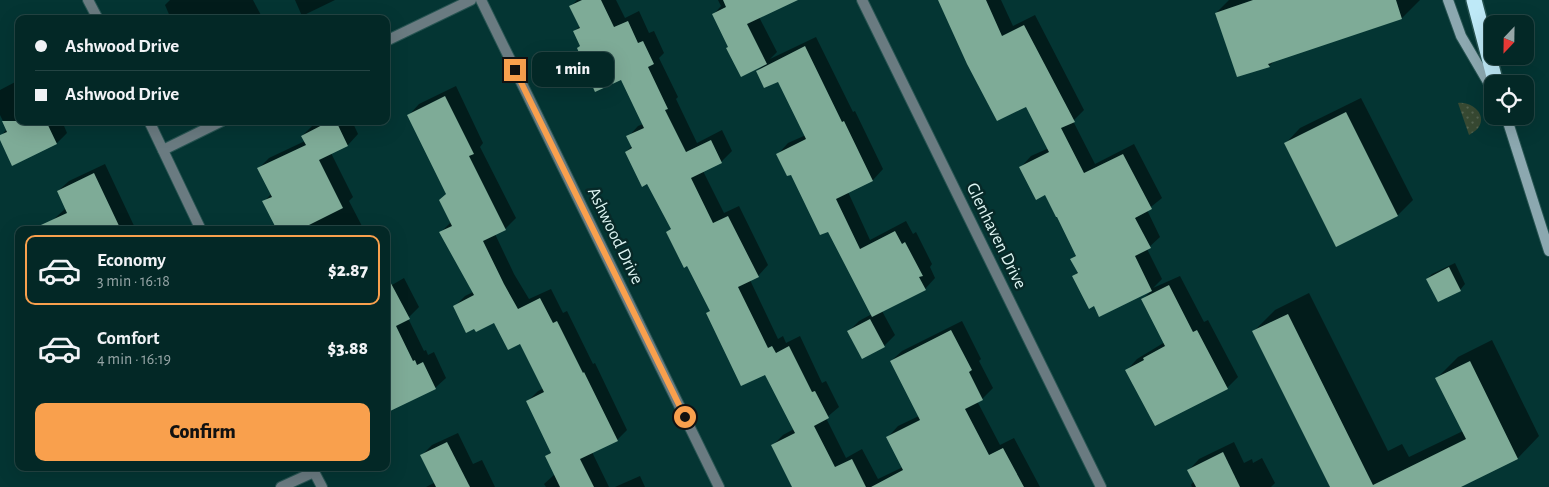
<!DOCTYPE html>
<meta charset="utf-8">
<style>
:root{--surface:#032826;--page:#0d302e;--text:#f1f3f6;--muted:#97a6a7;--line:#244443;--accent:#f9a04d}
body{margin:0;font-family:"Alegreya Sans",sans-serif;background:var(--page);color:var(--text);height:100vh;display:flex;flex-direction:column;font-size:19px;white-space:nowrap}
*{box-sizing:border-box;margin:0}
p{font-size:16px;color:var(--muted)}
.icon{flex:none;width:28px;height:28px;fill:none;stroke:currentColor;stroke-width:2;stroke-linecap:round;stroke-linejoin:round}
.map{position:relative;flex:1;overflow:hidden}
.details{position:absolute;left:15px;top:226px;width:375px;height:245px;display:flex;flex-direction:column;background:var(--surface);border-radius:10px;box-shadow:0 5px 20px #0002,0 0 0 1px var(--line)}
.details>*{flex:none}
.banner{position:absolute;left:15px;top:15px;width:375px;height:110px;border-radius:10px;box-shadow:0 5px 20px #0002,0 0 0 1px var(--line);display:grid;align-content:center;height:110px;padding:0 20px;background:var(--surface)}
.needle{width:32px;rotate:202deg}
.controls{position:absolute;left:1484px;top:15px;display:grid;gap:10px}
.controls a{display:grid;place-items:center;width:50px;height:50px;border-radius:10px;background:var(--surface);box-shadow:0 5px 20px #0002,0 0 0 1px var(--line);font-size:25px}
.end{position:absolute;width:22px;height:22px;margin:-11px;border:6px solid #f9a04d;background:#111;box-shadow:0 0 0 2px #111}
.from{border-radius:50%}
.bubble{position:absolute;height:35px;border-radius:10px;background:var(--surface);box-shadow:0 5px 20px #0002,0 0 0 1px var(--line);font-size:16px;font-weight:800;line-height:35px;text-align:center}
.banner b{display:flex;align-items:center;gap:18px;height:48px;font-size:19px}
.banner b+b{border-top:1px solid var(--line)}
.banner i{width:12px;height:12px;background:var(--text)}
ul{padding:9px 0 0;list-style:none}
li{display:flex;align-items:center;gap:15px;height:70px;margin:0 10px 8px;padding:0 10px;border:2px solid transparent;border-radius:10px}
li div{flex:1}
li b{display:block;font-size:19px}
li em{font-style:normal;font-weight:800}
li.on{border-color:var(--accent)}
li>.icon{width:45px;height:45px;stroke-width:1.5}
.button{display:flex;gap:10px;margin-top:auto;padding:10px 20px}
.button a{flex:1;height:58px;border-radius:10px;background:var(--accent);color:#111;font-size:20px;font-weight:800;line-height:58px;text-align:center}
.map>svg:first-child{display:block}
</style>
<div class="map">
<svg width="1549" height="487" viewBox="0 0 1549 487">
<defs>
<pattern id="grass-dots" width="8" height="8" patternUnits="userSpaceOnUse" patternTransform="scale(1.25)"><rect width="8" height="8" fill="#374932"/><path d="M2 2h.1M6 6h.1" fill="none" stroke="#546450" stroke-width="1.8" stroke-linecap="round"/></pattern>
</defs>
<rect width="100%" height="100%" fill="#043533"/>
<path fill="url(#grass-dots)" d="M1458,103C1477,101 1493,123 1469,135Z"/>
<g fill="#0007">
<path d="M170,0H253L263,19H171L165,5Z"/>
<path d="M295,0H335L302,16Z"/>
<path d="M577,0H616L625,18L639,11L649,33L654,31L664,53L659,58L678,97L676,99L697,143L722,130L732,151L721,162L703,171L724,213L739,206L768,265L758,276L750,280L778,339L783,336L786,343L800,336L822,383L826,381L839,407L826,418L846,458L862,449L878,479L903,467L888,437L898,426L919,416L891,361L902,351L962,321L981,359L979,361L993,388L982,399L977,401L1000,445L1014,438L1040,487H794L773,445L783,435L794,429L766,373L707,313L711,310L688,265L667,232L672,228L648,182L626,152L632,146L628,137L638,126L643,124L621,78L578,48L581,45L575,31L580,26L571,6Z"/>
<path d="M718,0H791L759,17L777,52L770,59L816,37L853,112L855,111L883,169L873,180L848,192L870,240L906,221L913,234L916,232L932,264L930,267L935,278L925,289L882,311L895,335L884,346L849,331L859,321L872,314L828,230L778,154L788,143L806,135L778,80L757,71L764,65L729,46L714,14L721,6Z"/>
<path d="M940,0H1001L1013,26L1035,15L1084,110L1073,121L1095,164L1134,144L1162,198L1147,210L1160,237L1147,249L1162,279L1153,288L1180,276L1204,322L1208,320L1238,377L1227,388L1155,425L1127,370L1137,359L1165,342L1143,299L1152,290L1100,315L1095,305L1074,276L1078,272L1072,259L1077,254L1046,194L1021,167L1031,156L1049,148L1026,105Z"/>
<path d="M1229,0H1420L1402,18L1274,61L1269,66L1238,76L1216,13Z"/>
<path d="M19,80V121H62L67,133L57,143L0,137L7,129L0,115V90Z"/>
<path d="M456,86L483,143L480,147L516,218L505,229L495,234L514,274L529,299L551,289L563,313L567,311L593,364L595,363L627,430L617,440L592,452L609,487H546L544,484L555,474L547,456L552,451L528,401L538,391L544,388L521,343L495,321L455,306L465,296L473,292L441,232L451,222L440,200L447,193L409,115L419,104Z"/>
<path d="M1361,98L1413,200L1398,215L1337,245L1286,143L1300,128Z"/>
<path d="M321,121H352L358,134L348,145L331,153L353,197L349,201L364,230H310L307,225L296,230H278L264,202L271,194L259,168L269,158L305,141L302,136L313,125Z"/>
<path d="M105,164L136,230H58L53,220L66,208L58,191L69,181Z"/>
<path d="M1455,263L1465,284L1460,290L1427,279L1432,274Z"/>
<path d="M386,274L392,285L404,278L419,307L408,318L424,351L426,350L428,355L434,352L446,378L435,388L386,412Z"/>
<path d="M1309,293L1388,451L1402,444L1409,457L1463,431L1437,378L1458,357L1492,340L1539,436L1518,458L1458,487H1331L1254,331L1275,310Z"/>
<path d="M458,433L473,464L482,460L495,487H426L436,482L422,455L432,445Z"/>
<path d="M1234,442L1244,463L1252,459L1253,463L1262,458L1275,483L1271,487H1192L1191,485L1194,481L1189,470L1199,459Z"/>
<path d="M640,476L645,487H615Z"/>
</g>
<g fill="#7eab97">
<path d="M582,0H601L614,27L628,21L638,43L643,41L654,64L648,67L668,109L665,110L686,152L711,140L722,163L691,178L713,223L728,216L759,277L738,287L768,348L772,346L776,353L789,346L812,392L815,391L829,418L814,426L835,467L852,459L866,487H792L771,445L795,433L765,375L741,386L706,313L710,311L687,266L684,268L666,232L671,229L647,184L642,187L625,152L632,148L626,136L644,128L621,80L595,92L584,67H585L577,48L580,46L573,31L580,28L569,6Z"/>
<path d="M723,0H798L747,24L767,64L741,77L726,48L728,47L712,14L726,7Z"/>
<path d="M938,0H986L1002,36L1024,25L1075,122L1061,128L1084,173L1123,154L1152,209L1135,218L1151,248L1135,256L1152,291L1099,317L1094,306L1089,309L1072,276L1078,273L1070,259L1076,256L1057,217H1056L1045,195L1036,200L1019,167L1049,152L1026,107L997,121L967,64Z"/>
<path d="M1253,0H1396L1402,19L1268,64L1270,67L1237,77L1215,13Z"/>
<path d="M805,46L842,122L844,121L873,181L836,199L860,249L895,231L902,244L905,242L923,276L919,277L926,290L872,317L828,232L820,235L791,175L787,176L776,154L806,139L778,82L764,88L756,71Z"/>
<path d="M445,96L474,154L469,156L506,230L483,241L504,284L518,309L540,298L553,323L557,321L583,373L584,372L618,441L580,459L594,487H560L545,456L551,453L526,401L544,392L520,344L508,350L494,323L476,332L474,329L466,333L453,306L474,295L439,232L452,226L439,200L446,194L407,115Z"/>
<path d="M1346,112L1398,216L1336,247L1284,143Z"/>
<path d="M2,121H46L57,144L12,166L0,140V135L7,132Z"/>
<path d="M330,121H336L348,146L319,160L343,208L299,230H277L262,201L272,197L257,168L306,145L301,136Z"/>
<path d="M94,173L121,230H30L67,213L57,191Z"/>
<path d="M1449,267L1461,291L1438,302L1426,279Z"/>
<path d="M386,274L410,319L396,326L413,361L415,360L417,365L423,362L436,389L386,413Z"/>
<path d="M1169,285L1193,332L1197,330L1228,389L1155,426L1125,370L1144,360L1143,358L1165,346L1141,299Z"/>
<path d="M1288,314L1373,485L1466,439L1435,378L1470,361L1518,459L1461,487H1330L1252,331Z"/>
<path d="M870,319L885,347L862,359L847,331Z"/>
<path d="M951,330L972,370L969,372L983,400L965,409L989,455L1003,448L1024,487H871L903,470L886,437L920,420L890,361Z"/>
<path d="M447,442L470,487H436L420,455Z"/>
<path d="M1223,452L1240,487H1196L1187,470Z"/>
</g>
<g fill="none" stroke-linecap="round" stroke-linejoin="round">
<defs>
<g id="minor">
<path d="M88,0L98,19"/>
<path d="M481,0L719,487"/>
<path d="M862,0L1101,487"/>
<path d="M386,41L471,0"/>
<path d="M149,121L201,230"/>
<path d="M163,150L222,121"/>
<path d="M312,468L322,487"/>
<path d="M281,487L314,472"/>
</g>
<g id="secondary">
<path d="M1448,0L1461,36L1492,89"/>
<path d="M1506,116L1549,251"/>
</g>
<path id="motorway" d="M1474,0L1496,84"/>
</defs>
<use href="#minor" stroke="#275452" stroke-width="12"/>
<use href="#secondary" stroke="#275452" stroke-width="12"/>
<use href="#motorway" stroke="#275452" stroke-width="18"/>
<use href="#minor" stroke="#6a7b81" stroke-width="10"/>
<use href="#secondary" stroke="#8ca8b0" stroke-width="10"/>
<use href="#motorway" stroke="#bee9f7" stroke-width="15"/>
</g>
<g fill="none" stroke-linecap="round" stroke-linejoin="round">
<path stroke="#f9a04d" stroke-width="6" d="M515,70L685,417"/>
</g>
<g text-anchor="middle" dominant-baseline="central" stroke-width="5" stroke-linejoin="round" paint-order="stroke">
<g font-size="18" fill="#def5f3" stroke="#072928">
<text transform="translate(615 236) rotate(64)">Ashwood Drive</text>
<text transform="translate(996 236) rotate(64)">Glenhaven Drive</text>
</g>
</g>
</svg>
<div class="controls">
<a><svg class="needle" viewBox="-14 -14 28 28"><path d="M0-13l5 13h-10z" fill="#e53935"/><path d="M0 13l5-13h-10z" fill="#97a6a7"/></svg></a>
<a><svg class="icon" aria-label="locate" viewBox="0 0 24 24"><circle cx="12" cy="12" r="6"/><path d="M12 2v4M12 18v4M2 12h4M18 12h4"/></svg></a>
</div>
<i class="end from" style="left:685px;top:417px"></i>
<i class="end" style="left:515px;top:70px"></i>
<div class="bubble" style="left:532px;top:52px;width:82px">1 min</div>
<div class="banner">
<b><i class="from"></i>Ashwood Drive</b>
<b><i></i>Ashwood Drive</b>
</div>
<section class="details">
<ul>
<li class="on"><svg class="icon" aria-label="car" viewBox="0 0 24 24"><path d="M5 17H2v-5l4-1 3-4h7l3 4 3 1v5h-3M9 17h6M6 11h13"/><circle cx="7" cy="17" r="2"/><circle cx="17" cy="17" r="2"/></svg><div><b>Economy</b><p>3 min · 16:18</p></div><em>$2.87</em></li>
<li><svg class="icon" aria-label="car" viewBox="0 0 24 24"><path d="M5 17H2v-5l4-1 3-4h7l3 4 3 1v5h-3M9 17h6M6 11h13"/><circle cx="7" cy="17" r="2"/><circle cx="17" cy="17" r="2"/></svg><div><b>Comfort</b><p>4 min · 16:19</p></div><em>$3.88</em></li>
</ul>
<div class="button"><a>Confirm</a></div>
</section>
</div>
